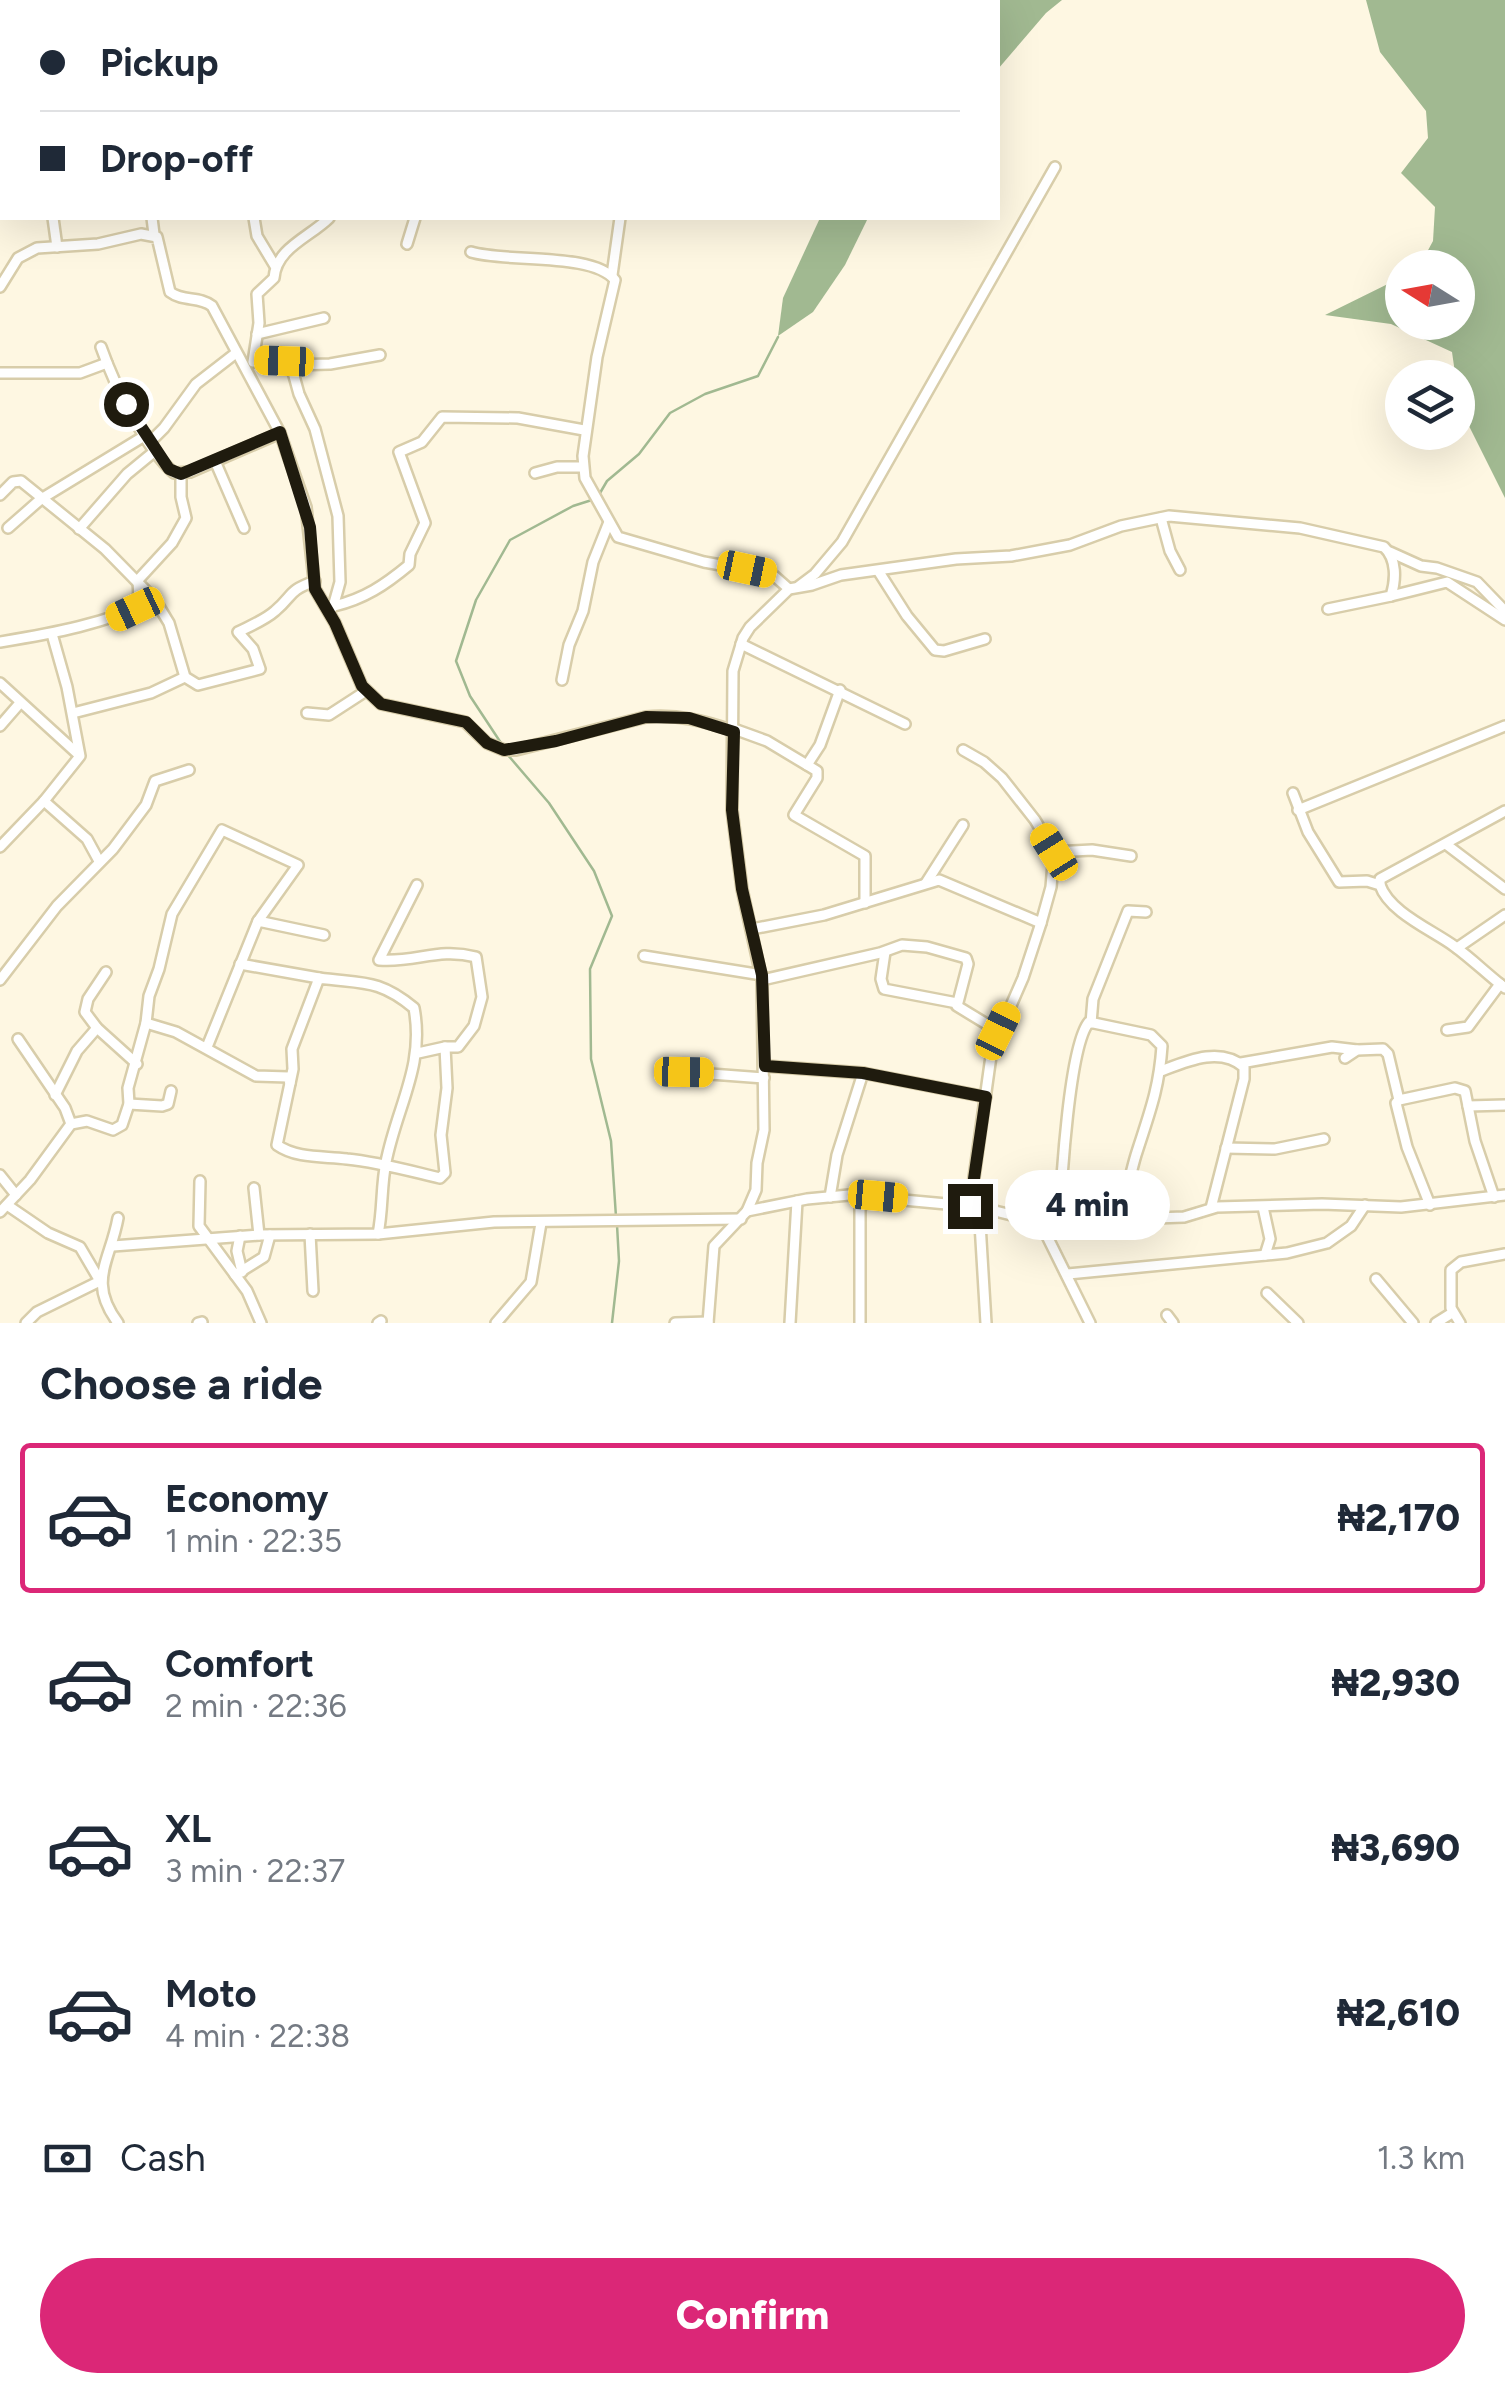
<!DOCTYPE html>
<meta charset="utf-8">
<style>
:root{--surface:#fff;--page:#f6f6f7;--text:#1f2937;--muted:#747a83;--line:#e0e1e3;--accent:#db2777}
body{margin:0;font-family:Figtree,sans-serif;background:var(--page);color:var(--text);height:100vh;display:flex;flex-direction:column;font-size:38px;white-space:nowrap}
*{box-sizing:border-box;margin:0}
p{font-size:32px;color:var(--muted)}
.icon{flex:none;width:55px;height:55px;fill:none;stroke:currentColor;stroke-width:2;stroke-linecap:round;stroke-linejoin:round}
.map{position:relative;height:1323px;overflow:hidden}
.side{display:flex;flex-direction:column;background:var(--surface);flex:1}
.side>*{flex:none}
.top-card{position:absolute;left:0px;top:0px;width:1000px;height:220px;box-shadow:0 10px 40px #0002;display:grid;align-content:center;height:220px;padding:0 40px;background:var(--surface)}
.needle{width:65px;rotate:281deg}
.controls{position:absolute;left:1385px;top:250px;display:grid;gap:20px}
.controls a{display:grid;place-items:center;width:90px;height:90px;border-radius:50%;background:var(--surface);box-shadow:0 10px 40px #0002;font-size:50px}
.end{position:absolute;width:45px;height:45px;margin:-22px;border:12px solid #1f1b0e;background:#fff;box-shadow:0 0 0 5px #fff}
.from{border-radius:50%}
.bubble{position:absolute;height:70px;border-radius:35px;background:var(--surface);box-shadow:0 10px 40px #0002;font-size:32px;font-weight:800;line-height:70px;text-align:center}
.car{position:absolute;width:30px;height:60px;margin:-30px -15px;border-radius:12px;box-shadow:0 0 8px 2px #0007;background:linear-gradient(#f5c518 24%,#345 0 40%,#f5c518 0 76%,#345 0 86%,#f5c518 0)}
.top-card b{display:flex;align-items:center;gap:35px;height:95px;font-size:38px}
.top-card b+b{border-top:2px solid var(--line)}
.top-card i{width:25px;height:25px;background:var(--text)}
ul{padding:0;list-style:none}
li{display:flex;align-items:center;gap:30px;height:150px;margin:0 20px 15px;padding:0 20px;border:5px solid transparent;border-radius:10px}
li div{flex:1}
li b{display:block;font-size:38px}
li em{font-style:normal;font-weight:800}
li.on{border-color:var(--accent)}
li>.icon{width:90px;height:90px;stroke-width:1.5}
h2{padding:0 40px;font-size:45px;line-height:120px}
.pay{display:flex;align-items:center;gap:25px;height:110px;padding:0 40px;font-size:38px}
.pay p{margin-inline-start:auto}
.primary-button{display:flex;gap:20px;margin-top:auto;padding:20px 40px}
.primary-button a{flex:1;height:115px;border-radius:60px;background:var(--accent);color:#fff;font-size:40px;font-weight:800;line-height:115px;text-align:center}
.map>svg:first-child{display:block}
</style>
<div class="map">
<svg width="1505" height="1323" viewBox="0 0 1505 1323">
<rect width="100%" height="100%" fill="#fef7e2"/>
<g fill="#a1b991">
<path d="M925,0H1062L1046,13L998,69V2H924Z"/>
<path d="M1366,0H1505V498L1460,408L1452,352L1391,324L1325,315L1402,277V322H1458V268L1419,267L1433,241L1435,207L1401,173L1428,138L1426,111L1380,52Z"/>
<path d="M820,218H868L845,265L813,312L778,336L783,298Z"/>
</g>
<g fill="none" stroke-linecap="round" stroke-linejoin="round">
<g stroke="#a1b991" stroke-width="2.5">
<path d="M600,493L607,481L639,454L670,413L705,394L758,376L778,337"/>
<path d="M501,743L470,696L456,661L476,600L510,540L573,506L595,499"/>
<path d="M507,754L549,803L594,871L612,916L590,969L591,1059L611,1141L616,1217"/>
<path d="M612,1323L619,1261L617,1225"/>
</g>
<defs>
<g id="minor">
<path d="M180,0V2"/>
<path d="M655,0L657,2"/>
<path d="M22,2L35,0"/>
<path d="M109,2V0"/>
<path d="M254,2L255,0"/>
<path d="M341,2V0"/>
<path d="M416,2V0"/>
<path d="M0,7L2,6"/>
<path d="M0,69H2"/>
<path d="M0,113L2,112"/>
<path d="M53,218L57,247"/>
<path d="M152,218L154,234"/>
<path d="M254,218L257,236L275,266"/>
<path d="M407,244L415,218"/>
<path d="M471,252C507,263 593,252 615,280L597,357L583,456L585,478L618,537L704,562L772,574L789,589"/>
<path d="M612,275L620,218"/>
<path d="M0,287L18,258L37,248L98,244L141,234L157,237L170,292C183,302 200,296 212,306L280,433L306,507L315,589L335,623L362,686L381,704L465,722L487,743L504,750H516L646,717C678,714 705,721 734,731"/>
<path d="M257,334L324,318"/>
<path d="M101,347C114,384 145,448 174,473L190,472L280,433"/>
<path d="M254,360L284,361L291,365L299,394L315,429L338,516L340,582L333,607"/>
<path d="M253,362L259,323L257,294L274,278C276,248 310,237 329,218"/>
<path d="M291,365L330,364L380,355"/>
<path d="M0,373H80L107,363"/>
<path d="M150,442L164,428L196,384L236,353"/>
<path d="M215,461L244,528"/>
<path d="M535,473L557,467H583"/>
<path d="M0,495L13,482L21,481L105,549L155,600L169,623L185,677L198,685L260,669L253,649L238,632C250,626 265,620 275,611C294,595 287,591 315,581"/>
<path d="M1161,518L1170,551L1180,570"/>
<path d="M8,528L41,499L146,435"/>
<path d="M79,529L127,474L155,451"/>
<path d="M1390,552L1421,566L1437,568L1477,582L1505,611"/>
<path d="M879,572L907,616L935,650L944,651L985,639"/>
<path d="M799,586L815,574L842,542L1055,167"/>
<path d="M1391,596L1447,582L1505,620"/>
<path d="M334,606C364,599 385,585 409,565L410,554L425,523L399,452L422,442L442,417L518,418L584,430"/>
<path d="M135,609L139,599L138,580L172,543L186,518L181,497V474"/>
<path d="M0,642C55,633 104,624 155,600"/>
<path d="M741,644L905,724"/>
<path d="M562,680L569,645L583,611L593,562L609,522"/>
<path d="M0,683L79,755"/>
<path d="M73,713L151,693L185,677"/>
<path d="M307,713L329,715L366,691"/>
<path d="M0,726L20,703"/>
<path d="M734,729L767,741L817,771V778L794,815L865,856V903"/>
<path d="M963,750L984,762L1002,778L1035,820L1054,852L1051,887L1041,923L1023,978L992,1049L970,1206"/>
<path d="M807,765L820,745L840,690"/>
<path d="M1293,793L1308,832L1339,882L1367,881L1380,885C1389,912 1432,930 1454,946C1472,959 1488,975 1505,988"/>
<path d="M44,801L87,839L99,861"/>
<path d="M1298,810L1505,726"/>
<path d="M1447,845L1505,889"/>
<path d="M0,847L44,801L80,756L67,687L52,634"/>
<path d="M1054,852L1092,850L1131,856"/>
<path d="M926,883L963,825"/>
<path d="M417,885L379,960C417,963 437,947 476,957L482,997L474,1026L458,1047H445"/>
<path d="M1380,885V879L1505,811"/>
<path d="M752,929L824,915L939,880L1041,923"/>
<path d="M1457,948L1505,915"/>
<path d="M885,952L881,979L884,989L957,1003"/>
<path d="M644,956L762,975"/>
<path d="M240,964L319,978"/>
<path d="M106,972L88,999L85,1012L97,1028L137,1064"/>
<path d="M0,980L57,906L113,849L146,805L155,781L189,770"/>
<path d="M762,980L880,953L902,945L927,947L966,958L968,964L957,1006L998,1031"/>
<path d="M146,1023L176,1032L256,1076L288,1077L290,1083"/>
<path d="M1091,1023L1093,999L1128,911L1146,912"/>
<path d="M1447,1030L1468,1027L1500,984"/>
<path d="M18,1039L65,1108L71,1124"/>
<path d="M207,1047L258,921L324,935"/>
<path d="M1345,1058L1357,1050L1383,1049L1388,1054L1399,1100L1396,1103L1407,1147L1430,1205"/>
<path d="M1241,1063L1332,1047L1357,1050"/>
<path d="M765,1066L863,1073L986,1097"/>
<path d="M1161,1071C1187,1061 1220,1046 1244,1067V1079L1211,1208"/>
<path d="M684,1072L764,1078"/>
<path d="M55,1095L77,1051L97,1028"/>
<path d="M1399,1100L1455,1088L1465,1091L1475,1141L1494,1197"/>
<path d="M129,1104L162,1106L168,1104L171,1091"/>
<path d="M1468,1106L1505,1105"/>
<path d="M1226,1148L1275,1149L1324,1139"/>
<path d="M0,1175L16,1195"/>
<path d="M200,1181L199,1226L247,1291L261,1323"/>
<path d="M254,1188L259,1235"/>
<path d="M830,1197L837,1155L863,1073"/>
<path d="M7,1205L48,1233L80,1247L100,1281"/>
<path d="M979,1207L986,1323"/>
<path d="M1263,1207L1270,1239L1265,1255"/>
<path d="M747,1211L807,1199L849,1195L979,1207L1040,1222L1184,1217L1217,1207L1322,1204L1401,1207L1505,1195"/>
<path d="M0,1212L30,1180L71,1124L87,1121L113,1130L122,1125L129,1104L128,1088L146,1023L149,996L159,969L172,914L222,830L298,865L258,921"/>
<path d="M118,1218C110,1262 87,1281 118,1323"/>
<path d="M1060,1221C1061,1184 1069,1046 1089,1022L1151,1035L1162,1046C1159,1090 1149,1114 1136,1155C1127,1185 1130,1193 1109,1219"/>
<path d="M1040,1222L1090,1323"/>
<path d="M310,1234L313,1291"/>
<path d="M378,1234L494,1222L741,1219"/>
<path d="M240,1236L237,1251L242,1272"/>
<path d="M113,1246L259,1235L378,1234C383,1210 381,1186 386,1162C397,1106 425,1066 414,1008C378,978 361,984 319,978L292,1049L293,1069L277,1145C297,1159 324,1156 347,1159C378,1162 410,1171 440,1178L445,1173L441,1135L447,1088L445,1047L418,1053"/>
<path d="M1068,1274L1287,1253L1327,1243L1351,1226L1365,1205"/>
<path d="M235,1275L264,1257L270,1235"/>
<path d="M1376,1279L1413,1323"/>
<path d="M1267,1293L1298,1323"/>
<path d="M1167,1315L1173,1323"/>
<path d="M26,1323L37,1312L100,1281"/>
<path d="M198,1323L202,1322"/>
<path d="M378,1323L381,1321"/>
<path d="M496,1323L531,1282L541,1223"/>
<path d="M675,1323L708,1322"/>
<path d="M708,1323L714,1246L747,1211L756,1190L757,1163L764,1130L762,980L742,889L732,810L733,671L743,638L750,627L789,589L812,585L841,575L956,559L1011,556L1070,545L1121,526L1169,516L1300,528L1384,547C1397,559 1396,580 1391,596L1328,609"/>
<path d="M790,1323L797,1201"/>
<path d="M860,1323V1195"/>
<path d="M1436,1323L1452,1313"/>
<path d="M1460,1323L1451,1308V1270L1461,1262L1505,1254"/>
</g>
</defs>
<use href="#minor" stroke="#d8cdaa" stroke-width="14"/>
<use href="#minor" stroke="#fff" stroke-width="9"/>
</g>
<g fill="none" stroke-linecap="round" stroke-linejoin="round">
<path stroke="#1f1b0e" stroke-width="12" d="M126,404L169,469L181,474L280,432L310,527L315,589L335,623L362,686L381,704L466,722L487,743L504,750L556,741L646,717L689,718L734,732L732,810L742,889L762,975L765,1066L863,1073L986,1097L970,1206"/>
</g>
</svg>
<div class="controls">
<a><svg class="needle" viewBox="-14 -14 28 28"><path d="M0-13l5 13h-10z" fill="#e53935"/><path d="M0 13l5-13h-10z" fill="#747a83"/></svg></a>
<a><svg class="icon" aria-label="layers" viewBox="0 0 24 24"><path d="M12 4l9 5-9 5-9-5zM3 14l9 5 9-5"/></svg></a>
</div>
<i class="end from" style="left:126px;top:404px"></i>
<i class="end" style="left:970px;top:1206px"></i>
<div class="bubble" style="left:1005px;top:1170px;width:165px">4 min</div>
<i class="car" style="left:284px;top:361px;rotate:272deg"></i>
<i class="car" style="left:747px;top:569px;rotate:102deg"></i>
<i class="car" style="left:135px;top:609px;rotate:245deg"></i>
<i class="car" style="left:1054px;top:852px;rotate:328deg"></i>
<i class="car" style="left:998px;top:1031px;rotate:26deg"></i>
<i class="car" style="left:684px;top:1072px;rotate:91deg"></i>
<i class="car" style="left:878px;top:1196px;rotate:95deg"></i>
<div class="top-card">
<b><i class="from"></i>Pickup</b>
<b><i></i>Drop-off</b>
</div>
</div>
<section class="side">
<h2>Choose a ride</h2>
<ul>
<li class="on"><svg class="icon" aria-label="car" viewBox="0 0 24 24"><path d="M5 17H2v-5l4-1 3-4h7l3 4 3 1v5h-3M9 17h6M6 11h13"/><circle cx="7" cy="17" r="2"/><circle cx="17" cy="17" r="2"/></svg><div><b>Economy</b><p>1 min · 22:35</p></div><em>₦2,170</em></li>
<li><svg class="icon" aria-label="car" viewBox="0 0 24 24"><path d="M5 17H2v-5l4-1 3-4h7l3 4 3 1v5h-3M9 17h6M6 11h13"/><circle cx="7" cy="17" r="2"/><circle cx="17" cy="17" r="2"/></svg><div><b>Comfort</b><p>2 min · 22:36</p></div><em>₦2,930</em></li>
<li><svg class="icon" aria-label="car" viewBox="0 0 24 24"><path d="M5 17H2v-5l4-1 3-4h7l3 4 3 1v5h-3M9 17h6M6 11h13"/><circle cx="7" cy="17" r="2"/><circle cx="17" cy="17" r="2"/></svg><div><b>XL</b><p>3 min · 22:37</p></div><em>₦3,690</em></li>
<li><svg class="icon" aria-label="car" viewBox="0 0 24 24"><path d="M5 17H2v-5l4-1 3-4h7l3 4 3 1v5h-3M9 17h6M6 11h13"/><circle cx="7" cy="17" r="2"/><circle cx="17" cy="17" r="2"/></svg><div><b>Moto</b><p>4 min · 22:38</p></div><em>₦2,610</em></li>
</ul>
<div class="pay"><svg class="icon" aria-label="cash" viewBox="0 0 24 24"><path d="M3 7h18v10H3z"/><circle cx="12" cy="12" r="2"/></svg>Cash<p>1.3 km</p></div>
<div class="primary-button"><a>Confirm</a></div>
</section>
